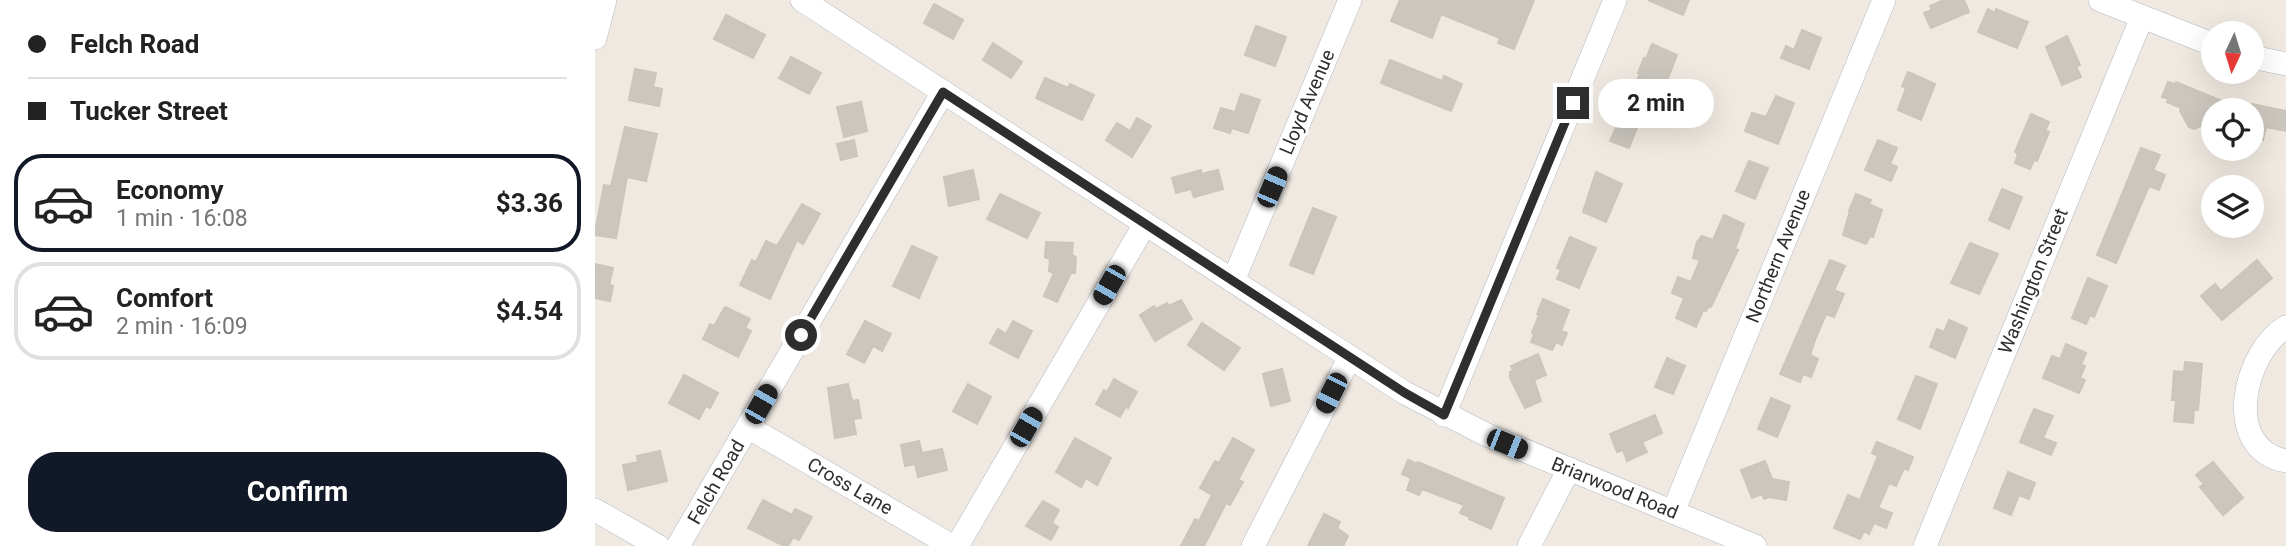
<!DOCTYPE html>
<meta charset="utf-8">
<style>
:root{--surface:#fff;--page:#f6f6f6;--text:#222;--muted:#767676;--line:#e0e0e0;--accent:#111827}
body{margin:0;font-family:Roboto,sans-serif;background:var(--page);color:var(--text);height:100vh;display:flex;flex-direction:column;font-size:26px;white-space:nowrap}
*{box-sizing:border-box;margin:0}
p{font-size:23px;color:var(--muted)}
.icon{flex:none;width:38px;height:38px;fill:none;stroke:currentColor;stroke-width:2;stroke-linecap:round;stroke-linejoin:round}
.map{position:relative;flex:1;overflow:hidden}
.panel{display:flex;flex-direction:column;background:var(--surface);width:595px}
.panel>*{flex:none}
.guide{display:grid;align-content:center;height:154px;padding:0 28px;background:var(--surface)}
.needle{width:46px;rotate:184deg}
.buttons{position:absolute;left:1606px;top:21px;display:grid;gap:14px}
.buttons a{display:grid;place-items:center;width:63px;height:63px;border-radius:50%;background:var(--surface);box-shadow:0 7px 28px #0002;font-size:35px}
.end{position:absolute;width:32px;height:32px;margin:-16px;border:9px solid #2e2e2e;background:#fff;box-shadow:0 0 0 4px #fff}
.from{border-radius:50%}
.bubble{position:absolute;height:49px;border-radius:24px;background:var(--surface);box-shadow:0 7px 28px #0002;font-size:23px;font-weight:700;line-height:49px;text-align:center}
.car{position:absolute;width:21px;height:42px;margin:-21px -10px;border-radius:9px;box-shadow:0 0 5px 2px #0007;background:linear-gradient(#222 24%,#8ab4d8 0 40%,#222 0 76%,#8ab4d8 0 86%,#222 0)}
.guide b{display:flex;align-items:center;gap:24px;height:66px;font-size:26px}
.guide b+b{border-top:2px solid var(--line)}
.guide i{width:18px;height:18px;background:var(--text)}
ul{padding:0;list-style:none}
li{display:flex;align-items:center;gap:21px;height:98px;margin:0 14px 10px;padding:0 14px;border:4px solid var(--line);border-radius:28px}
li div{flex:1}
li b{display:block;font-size:26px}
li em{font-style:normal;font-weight:700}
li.selected{border-color:var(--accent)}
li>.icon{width:63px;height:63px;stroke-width:1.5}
.cta{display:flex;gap:14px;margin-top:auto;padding:14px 28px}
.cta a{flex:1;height:80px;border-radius:28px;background:var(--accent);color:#fff;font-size:28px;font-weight:700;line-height:80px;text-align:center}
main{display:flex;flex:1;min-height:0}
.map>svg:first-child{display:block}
</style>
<main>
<section class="panel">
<div class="guide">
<b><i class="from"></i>Felch Road</b>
<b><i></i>Tucker Street</b>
</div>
<ul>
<li class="selected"><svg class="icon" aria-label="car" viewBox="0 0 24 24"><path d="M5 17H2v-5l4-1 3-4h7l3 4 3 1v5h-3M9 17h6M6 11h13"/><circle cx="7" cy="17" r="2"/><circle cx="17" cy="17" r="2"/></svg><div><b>Economy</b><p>1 min · 16:08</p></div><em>$3.36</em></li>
<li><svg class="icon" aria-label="car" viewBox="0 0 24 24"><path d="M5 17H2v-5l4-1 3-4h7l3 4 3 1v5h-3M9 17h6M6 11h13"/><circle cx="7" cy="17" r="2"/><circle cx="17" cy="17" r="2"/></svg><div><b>Comfort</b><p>2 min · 16:09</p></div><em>$4.54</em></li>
</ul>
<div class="cta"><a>Confirm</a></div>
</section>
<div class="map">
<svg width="1691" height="546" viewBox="0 0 1691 546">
<rect width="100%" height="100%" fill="#efe9e1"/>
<g fill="#cbc7bf" stroke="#cbc5ba" stroke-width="2">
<path d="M805,0H939L919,49L903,43L905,38L846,14L837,38L796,21Z"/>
<path d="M1053,0H1094L1088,15Z"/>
<path d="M1349,0H1369L1374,12L1336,28L1329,13L1337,10L1335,6Z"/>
<path d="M339,4L368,20L358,39L329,23Z"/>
<path d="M1393,9L1400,13L1401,9L1433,22L1422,48L1383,32Z"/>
<path d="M131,15L170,35L158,58L119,39Z"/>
<path d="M661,26L691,37L680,66L650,55Z"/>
<path d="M1207,30L1226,38L1214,69L1186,58L1191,46L1199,50Z"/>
<path d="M1472,36L1485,65L1481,66L1486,77L1467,85L1451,47Z"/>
<path d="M398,43L427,62L416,78L388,60Z"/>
<path d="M1057,44L1082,55L1055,124L1045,120L1034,148L1015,141L1045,74L1043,73L1049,58L1051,59Z"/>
<path d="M196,57L226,73L214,94L184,78Z"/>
<path d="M795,60L847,81L849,76L867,84L856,111L786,83Z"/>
<path d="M40,69L61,73L58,87L67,89L64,106L34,100Z"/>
<path d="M1313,72L1340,84L1326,120L1303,110L1311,88L1307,86Z"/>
<path d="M450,78L473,88L475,84L499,95L487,120L441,98Z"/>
<path d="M1573,82L1580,84L1581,82L1627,101L1623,110H1619V120L1615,130L1605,126L1599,129L1594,127L1585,111L1586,108L1572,102L1574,99L1567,97Z"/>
<path d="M646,94L665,100L653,133L637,128L635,133L619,128L626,108L640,112Z"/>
<path d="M1181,96L1199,103L1183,144L1150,131L1157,113L1171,117Z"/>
<path d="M266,102L272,131L249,137L242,107Z"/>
<path d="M1657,104L1691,111V131L1671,127L1668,140L1657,138Z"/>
<path d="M1436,114L1454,122L1450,131L1454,132L1442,161L1439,160L1435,169L1420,163L1423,154L1420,152Z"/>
<path d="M542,118L556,126L537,157L511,140L522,123L535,131Z"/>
<path d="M30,127L62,134L51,181L32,177L21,238L0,235V232L9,185L16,186Z"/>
<path d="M259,140L262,156L246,160L242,144Z"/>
<path d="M1283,140L1302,148L1295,164L1302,167L1296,181L1270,170Z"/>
<path d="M1546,148L1565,155L1558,170L1570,175L1564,190L1554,186L1521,263L1502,255Z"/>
<path d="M1154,161L1173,168L1160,199L1141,191Z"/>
<path d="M378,170L384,199L354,206L349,177Z"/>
<path d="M606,170V174L623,170L628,189L599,197L596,189L581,193L577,178Z"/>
<path d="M1001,172L1027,184L1011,222L988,212Z"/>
<path d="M1407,189L1427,197L1414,229L1394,220Z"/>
<path d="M405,194L445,213L432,238L392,219Z"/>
<path d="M1261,194L1276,200L1274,204L1287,210L1278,237L1275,236L1271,244L1248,235L1255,211H1254Z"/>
<path d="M207,204L225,214L208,244L202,240L175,299L145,285L157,260L161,262L171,241L182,246Z"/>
<path d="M718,208L741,217L718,274L695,265Z"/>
<path d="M1129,215L1149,224L1140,249L1143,250L1116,307L1114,306L1111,311L1108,310L1101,327L1081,318L1089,298L1077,293L1083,277L1096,282L1105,260L1098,258L1102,242L1107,236L1118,240Z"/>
<path d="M975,237L1001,248L984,288L962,279L966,269L962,268Z"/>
<path d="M451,242L478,243L477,255L481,257L480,273H476L462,302L449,296L459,273L454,271L455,259L450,257Z"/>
<path d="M1375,243L1403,254L1384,294L1356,283Z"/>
<path d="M317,246L342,257L324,298L298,286Z"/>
<path d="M1235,260L1250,266L1239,290L1249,294L1239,317L1231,314L1220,340L1215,355L1223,359L1216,377L1208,374L1205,382L1185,374Z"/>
<path d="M1662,260L1677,278L1627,320L1606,296L1620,284L1626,291Z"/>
<path d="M0,264L18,268L14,285L18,286L15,301L0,298Z"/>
<path d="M1493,278L1512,286L1499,317L1495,315L1491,324L1477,318Z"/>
<path d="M948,299L974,310L966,331L972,333L967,345L961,342L957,350L936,342L939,335L937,333L944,315L942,314Z"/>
<path d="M586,300L597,319L560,341L545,315L559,306L561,309L572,303L574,306Z"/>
<path d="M130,307L155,319L150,328L156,331L143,357L108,339L115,324L119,326Z"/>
<path d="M1354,320L1372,328L1360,358L1335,347L1342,329L1349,332Z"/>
<path d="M270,321L296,334L287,351L278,346L269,363L252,354Z"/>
<path d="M418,321L437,331L423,358L395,343L403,329L411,334Z"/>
<path d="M607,323L645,348L629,370L593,345Z"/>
<path d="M1471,344L1491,353L1486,365L1490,366L1485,378L1490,380L1484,393L1448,378L1457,356L1465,359Z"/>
<path d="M943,354L951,375L939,380L946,401L930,408L915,378V372L918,371L916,366Z"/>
<path d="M1072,358L1090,366L1078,394L1060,387Z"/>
<path d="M1590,362L1607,364L1603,410H1599L1598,423L1579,421L1581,400H1577L1579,371L1589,372Z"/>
<path d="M687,369L695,401L676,406L668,374Z"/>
<path d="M89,375L123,393L115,408L111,406L104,419L74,403Z"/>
<path d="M1321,376L1342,384L1325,429L1303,419Z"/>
<path d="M519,379L542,392L533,408L531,406L525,417L501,404L509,390L512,392Z"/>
<path d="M253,384L257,401L263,400L266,418L258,419L261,434L240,438L233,388Z"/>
<path d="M373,384L396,397L382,424L358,411Z"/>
<path d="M1176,398L1195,406L1182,437L1163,429Z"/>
<path d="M1439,409L1458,416L1448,438L1461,443L1456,455L1425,442Z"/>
<path d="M1060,415L1067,433L1047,442L1052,452L1032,461L1028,450L1022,452L1015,434Z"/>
<path d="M480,438L516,458L502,485L491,478L486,487L461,472Z"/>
<path d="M638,438L659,450L643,480L648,482L635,505L631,503L609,546H586L600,519L604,521L617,495L605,488L620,461L624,463Z"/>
<path d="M324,441L327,453L347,449L352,470L323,477L320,464L310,466L306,445Z"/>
<path d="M1282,442L1318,457L1313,470L1309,468L1301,486L1294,483L1283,508L1297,513L1291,528L1279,523L1274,534L1269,531L1265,539L1239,528L1253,495L1265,500L1283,456L1277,453Z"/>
<path d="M65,451L72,481L33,490L28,465L43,462L42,456Z"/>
<path d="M813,460L822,464L823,462L909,498L896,529L874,519L875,517L865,513L869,505L827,489L824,495L812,490L816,478L807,474Z"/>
<path d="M1170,461L1177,479L1194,482L1191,500L1174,497L1169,499L1167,494L1157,498L1146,470Z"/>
<path d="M1618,462L1648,498L1628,515L1605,487L1609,484L1601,475Z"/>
<path d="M1413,472L1440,483L1434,499L1424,495L1416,515L1399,508Z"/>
<path d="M168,500L197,515L200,509L217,517L204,540L198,537L193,546H189L153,528Z"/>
<path d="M448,501L464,510L457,523L463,527L456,540L431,526Z"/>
<path d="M729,514L745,522L742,528L753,536L748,546H713Z"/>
</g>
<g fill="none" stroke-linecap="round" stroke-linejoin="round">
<defs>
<g id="minor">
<path d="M207,0L810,393L892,435L1160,546"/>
<path d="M1505,0L1619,45"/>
<path d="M0,38L10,0"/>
<path d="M1657,57L1691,64"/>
<path d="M638,281L755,0"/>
<path d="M1691,327C1649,352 1626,449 1691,461"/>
<path d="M849,415L1020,0"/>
<path d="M153,427L357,546"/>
<path d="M0,510L63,546"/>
<path d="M1078,512L1289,0"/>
<path d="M83,546L348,92"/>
<path d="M362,546L550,224"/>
<path d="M658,546L755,357"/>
<path d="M934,546L974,469"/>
<path d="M1330,546L1547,17"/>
</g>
</defs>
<use href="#minor" stroke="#b4b7c1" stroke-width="24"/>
<use href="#minor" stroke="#fff" stroke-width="23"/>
</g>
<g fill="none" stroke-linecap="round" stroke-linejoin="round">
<path stroke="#2e2e2e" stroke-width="9" d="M206,335L348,92L810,393L849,415L978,103"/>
</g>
<g text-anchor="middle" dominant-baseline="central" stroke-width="6" stroke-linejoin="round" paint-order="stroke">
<g font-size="19" fill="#2e2e2e" stroke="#fff">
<text transform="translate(712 102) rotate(-67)">Lloyd Avenue</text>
<text transform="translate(1183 256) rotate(-68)">Northern Avenue</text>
<text transform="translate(1438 281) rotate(-68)">Washington Street</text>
<text transform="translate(121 482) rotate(-60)">Felch Road</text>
<text transform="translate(255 486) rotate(30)">Cross Lane</text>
<text transform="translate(1020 488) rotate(22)">Briarwood Road</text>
</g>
</g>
</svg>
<div class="buttons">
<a><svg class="needle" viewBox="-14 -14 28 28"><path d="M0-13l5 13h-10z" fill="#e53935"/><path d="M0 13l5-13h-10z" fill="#767676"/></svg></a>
<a><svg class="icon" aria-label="locate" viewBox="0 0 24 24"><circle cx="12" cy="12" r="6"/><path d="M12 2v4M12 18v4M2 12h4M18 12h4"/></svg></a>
<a><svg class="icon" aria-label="layers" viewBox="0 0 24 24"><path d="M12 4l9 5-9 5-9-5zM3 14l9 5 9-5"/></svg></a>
</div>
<i class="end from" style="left:206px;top:335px"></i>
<i class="end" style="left:978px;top:103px"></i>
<div class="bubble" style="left:1003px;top:79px;width:116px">2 min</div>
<i class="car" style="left:677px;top:187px;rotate:23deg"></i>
<i class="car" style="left:514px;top:285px;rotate:210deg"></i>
<i class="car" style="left:736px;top:393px;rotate:207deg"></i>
<i class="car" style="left:166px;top:404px;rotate:30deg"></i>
<i class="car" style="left:431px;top:427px;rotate:30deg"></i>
<i class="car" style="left:912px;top:444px;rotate:112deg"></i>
</div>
</main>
